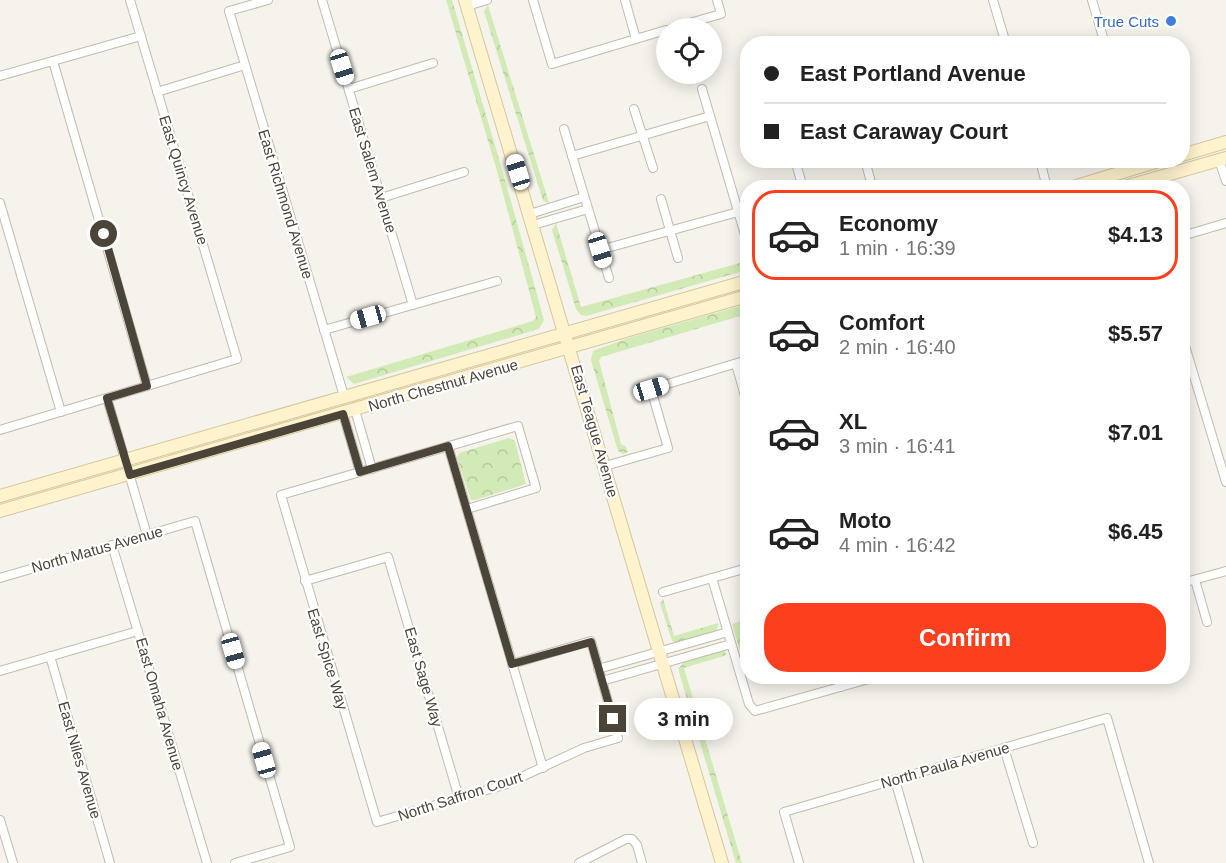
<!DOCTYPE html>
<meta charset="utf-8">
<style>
:root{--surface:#fff;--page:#f2f2f2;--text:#222;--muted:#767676;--line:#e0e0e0;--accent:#fc3f1d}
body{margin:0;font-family:Helvetica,sans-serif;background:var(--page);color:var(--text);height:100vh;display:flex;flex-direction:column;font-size:22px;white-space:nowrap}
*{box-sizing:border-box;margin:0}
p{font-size:20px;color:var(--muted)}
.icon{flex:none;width:33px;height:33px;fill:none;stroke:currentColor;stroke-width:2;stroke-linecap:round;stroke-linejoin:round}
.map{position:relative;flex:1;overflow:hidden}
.drawer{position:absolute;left:740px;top:180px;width:450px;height:504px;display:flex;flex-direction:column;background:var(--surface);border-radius:24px;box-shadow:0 3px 15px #0003}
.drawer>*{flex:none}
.top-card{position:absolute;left:740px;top:36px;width:450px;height:132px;border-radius:24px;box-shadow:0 3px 15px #0003;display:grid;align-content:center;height:132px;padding:0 24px;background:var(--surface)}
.buttons{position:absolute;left:656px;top:18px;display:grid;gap:12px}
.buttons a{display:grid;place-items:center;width:66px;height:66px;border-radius:50%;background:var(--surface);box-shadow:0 3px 15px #0003;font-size:30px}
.end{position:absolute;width:27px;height:27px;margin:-14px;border:8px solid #4b4439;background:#fff;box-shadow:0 0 0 3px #fff}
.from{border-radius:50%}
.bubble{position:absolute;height:42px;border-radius:21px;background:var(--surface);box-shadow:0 3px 15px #0003;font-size:20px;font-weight:800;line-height:42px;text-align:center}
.car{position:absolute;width:18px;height:36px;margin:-18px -9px;border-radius:8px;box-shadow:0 0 4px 2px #0007;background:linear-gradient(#fff 24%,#345 0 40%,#fff 0 76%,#345 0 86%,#fff 0)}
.top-card b{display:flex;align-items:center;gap:21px;height:57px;font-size:22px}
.top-card b+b{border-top:2px solid var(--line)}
.top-card i{width:15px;height:15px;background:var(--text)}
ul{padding:10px 0 0;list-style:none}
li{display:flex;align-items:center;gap:18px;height:90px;margin:0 12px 9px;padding:0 12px;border:3px solid transparent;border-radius:24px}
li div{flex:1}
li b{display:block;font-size:22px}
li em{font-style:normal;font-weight:800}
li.on{border-color:var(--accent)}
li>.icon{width:54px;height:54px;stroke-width:1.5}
.action{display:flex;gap:12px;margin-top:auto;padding:12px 24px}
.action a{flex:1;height:69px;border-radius:24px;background:var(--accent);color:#fff;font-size:24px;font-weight:800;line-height:69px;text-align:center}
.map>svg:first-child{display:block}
</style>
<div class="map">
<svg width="1226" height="863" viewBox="0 0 1226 863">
<defs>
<pattern id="forest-crowns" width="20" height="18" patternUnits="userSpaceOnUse" patternTransform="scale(1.5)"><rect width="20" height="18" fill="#d2eab5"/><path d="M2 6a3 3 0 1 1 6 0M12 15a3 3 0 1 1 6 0" fill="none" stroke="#b6ca9c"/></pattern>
</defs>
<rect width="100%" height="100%" fill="#f6f3ec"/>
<g fill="url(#forest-crowns)">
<path d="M446,0H452L502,169L544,320L539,329L354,384L346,377L533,321L536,317L497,171Z"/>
<path d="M488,5L549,203L543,201L484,11Z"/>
<path d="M556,223L581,307L747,261V270L586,316L581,315L576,309L552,230Z"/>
<path d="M747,304V314L601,357L599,361L621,444L626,447L628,452L623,454L618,451L591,360L593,351L628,338Z"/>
<path d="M509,438L515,441L526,484L475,500H471L457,458L459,453Z"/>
<path d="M663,599L674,636L718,623L717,630L678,643L672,641L660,603Z"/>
<path d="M747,619V663L744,664L732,624Z"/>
<path d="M721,651H724L727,655L684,668L742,863H736L679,672V668L684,662Z"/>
</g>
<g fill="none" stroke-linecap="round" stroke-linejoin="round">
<defs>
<g id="street">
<path d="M268,0L229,11L344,396"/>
<path d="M322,0L413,305"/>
<path d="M533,0L552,64L666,30"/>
<path d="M625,0L636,39"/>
<path d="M993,0L1006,44"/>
<path d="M1092,0L1105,44"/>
<path d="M467,6L487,0"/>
<path d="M672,28L721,14L717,0"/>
<path d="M53,61L147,386"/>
<path d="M0,76L141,36"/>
<path d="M349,89L433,63"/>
<path d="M702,89L746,238"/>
<path d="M157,92L245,65"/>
<path d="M634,109L653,168"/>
<path d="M564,129L609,278"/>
<path d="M572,156L710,116"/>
<path d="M795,160L803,188"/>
<path d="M865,160L872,186L866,188"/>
<path d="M1040,160L1047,188"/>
<path d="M1219,160L1226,181"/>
<path d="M381,198L464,172"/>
<path d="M661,199L678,258"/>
<path d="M0,203L61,412"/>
<path d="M530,214L584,197"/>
<path d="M533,225L588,209"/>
<path d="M1182,236L1226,223"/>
<path d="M600,250L738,212"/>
<path d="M324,330L497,281"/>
<path d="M1182,336L1226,482"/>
<path d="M736,364L747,403"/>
<path d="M107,398L147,535"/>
<path d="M355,410L372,469"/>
<path d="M343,414L360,472"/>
<path d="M0,430L237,359L130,0"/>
<path d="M448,446L543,768"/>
<path d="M605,466L668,448L651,389L747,360"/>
<path d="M467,509L536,488L518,426L281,495L377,822L504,785L584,748L618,738L591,641L512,664"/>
<path d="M112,545L207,863"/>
<path d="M0,578L195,521L290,847L235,863"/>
<path d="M712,578L749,704L755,711L879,676"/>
<path d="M1195,580L1207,622"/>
<path d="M305,581L388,557L459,798"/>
<path d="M1182,583L1226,571"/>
<path d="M663,592L747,568"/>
<path d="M50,656L110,863"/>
<path d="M598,669L728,632"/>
<path d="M0,671L138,631"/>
<path d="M838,676L841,687"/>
<path d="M602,681L731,644"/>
<path d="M1004,748L1033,843"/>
<path d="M895,780L919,863"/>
<path d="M0,820L13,863"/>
<path d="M579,863L626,839H632L637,845L642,863"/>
<path d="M799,863L784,812L1107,718L1149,863"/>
</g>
<g id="secondary">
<path d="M465,0L722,863"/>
<path d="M1182,155L1226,142"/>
<path d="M1070,188L1162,160"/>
<path d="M1121,188L1226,158"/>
<path d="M0,496L747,281"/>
<path d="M0,511L747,296"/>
</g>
</defs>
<use href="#street" stroke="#c2bbae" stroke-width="10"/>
<use href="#secondary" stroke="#d6c79b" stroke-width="14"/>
<use href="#street" stroke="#fff" stroke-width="8"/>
<use href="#secondary" stroke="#fff3cd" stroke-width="12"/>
</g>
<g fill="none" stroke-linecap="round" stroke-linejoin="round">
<path stroke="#4b4439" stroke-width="8" d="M104,234L147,386L107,398L130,475L343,414L360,472L448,446L512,664L591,642L613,719"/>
</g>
<circle fill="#3f7fe0" stroke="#fff" stroke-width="2" cx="1171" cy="21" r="6"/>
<g text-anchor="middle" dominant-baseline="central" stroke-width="4.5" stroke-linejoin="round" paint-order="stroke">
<g font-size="15" fill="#366cbe" stroke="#fff" text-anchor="end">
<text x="1159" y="21">True Cuts</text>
</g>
<g font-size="15" fill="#4b4439" stroke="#fff">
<text transform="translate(373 170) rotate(73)">East Salem Avenue</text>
<text transform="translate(184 180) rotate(73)">East Quincy Avenue</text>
<text transform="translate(286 204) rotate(73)">East Richmond Avenue</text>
<text transform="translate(443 385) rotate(-16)">North Chestnut Avenue</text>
<text transform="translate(595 431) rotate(74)">East Teague Avenue</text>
<text transform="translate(97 549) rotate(-16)">North Matus Avenue</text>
<text transform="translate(328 659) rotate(73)">East Spice Way</text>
<text transform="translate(424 677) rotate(74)">East Sage Way</text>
<text transform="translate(160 704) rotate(74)">East Omaha Avenue</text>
<text transform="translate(80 760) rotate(74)">East Niles Avenue</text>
<text transform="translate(945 765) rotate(-16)">North Paula Avenue</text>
<text transform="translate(460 796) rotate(-18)">North Saffron Court</text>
</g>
</g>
</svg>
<div class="buttons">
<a><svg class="icon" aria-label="locate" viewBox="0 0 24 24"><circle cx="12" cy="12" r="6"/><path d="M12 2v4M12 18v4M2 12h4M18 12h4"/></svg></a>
</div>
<i class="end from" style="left:104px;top:234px"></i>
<i class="end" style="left:613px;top:719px"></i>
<div class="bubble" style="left:634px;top:698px;width:99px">3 min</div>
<i class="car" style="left:342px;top:67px;rotate:163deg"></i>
<i class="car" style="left:518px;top:172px;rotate:343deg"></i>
<i class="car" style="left:600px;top:250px;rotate:163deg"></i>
<i class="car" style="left:368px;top:317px;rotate:254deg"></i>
<i class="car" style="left:651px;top:389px;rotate:73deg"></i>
<i class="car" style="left:233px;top:651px;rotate:164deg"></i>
<i class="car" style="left:264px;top:760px;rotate:344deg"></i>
<div class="top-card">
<b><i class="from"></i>East Portland Avenue</b>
<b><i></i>East Caraway Court</b>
</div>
<section class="drawer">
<ul>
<li class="on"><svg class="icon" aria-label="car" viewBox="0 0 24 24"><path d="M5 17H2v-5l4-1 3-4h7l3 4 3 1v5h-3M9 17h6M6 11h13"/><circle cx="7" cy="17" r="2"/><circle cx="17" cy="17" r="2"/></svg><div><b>Economy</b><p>1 min · 16:39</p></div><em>$4.13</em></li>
<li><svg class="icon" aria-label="car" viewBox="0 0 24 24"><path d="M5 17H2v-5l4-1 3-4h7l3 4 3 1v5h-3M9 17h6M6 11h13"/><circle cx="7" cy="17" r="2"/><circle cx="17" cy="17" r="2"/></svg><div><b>Comfort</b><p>2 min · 16:40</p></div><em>$5.57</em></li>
<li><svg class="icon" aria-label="car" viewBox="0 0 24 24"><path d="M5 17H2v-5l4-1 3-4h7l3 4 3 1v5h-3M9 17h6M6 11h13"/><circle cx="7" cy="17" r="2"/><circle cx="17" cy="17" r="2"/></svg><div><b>XL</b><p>3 min · 16:41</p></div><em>$7.01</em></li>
<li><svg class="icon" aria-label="car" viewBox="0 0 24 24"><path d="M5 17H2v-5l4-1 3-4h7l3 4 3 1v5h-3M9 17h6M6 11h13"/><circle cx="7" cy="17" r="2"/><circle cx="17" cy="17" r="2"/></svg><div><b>Moto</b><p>4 min · 16:42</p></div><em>$6.45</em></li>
</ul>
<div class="action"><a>Confirm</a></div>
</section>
</div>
